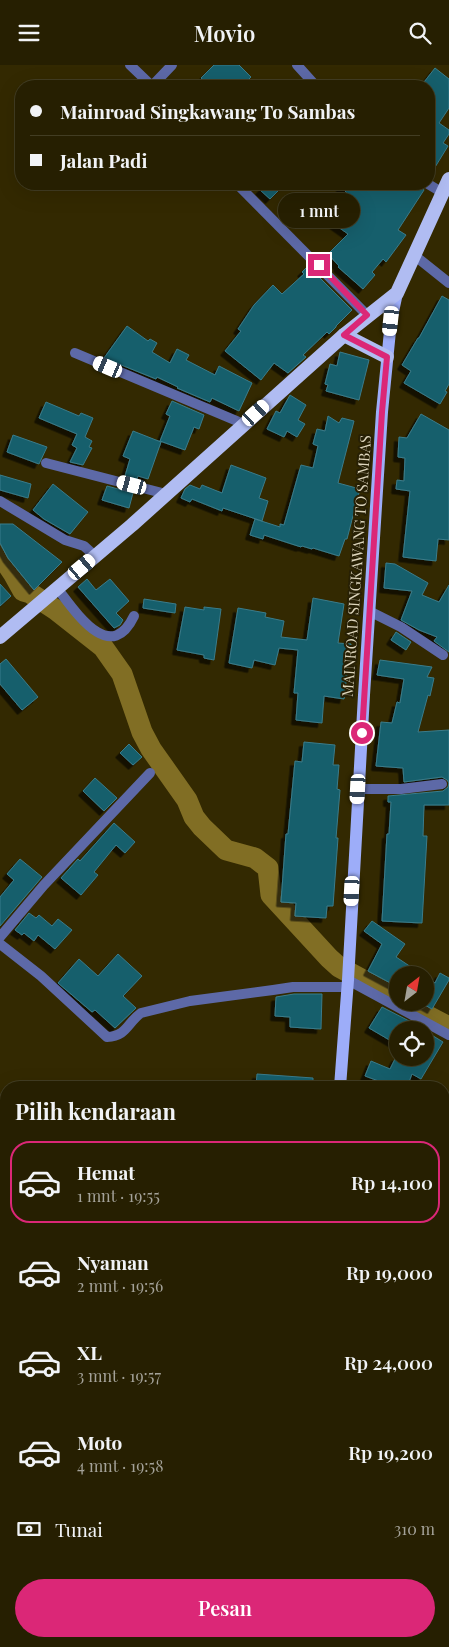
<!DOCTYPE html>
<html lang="id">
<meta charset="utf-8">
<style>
:root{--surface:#261f01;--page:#2e270b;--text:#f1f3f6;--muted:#a4a299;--line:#423d23;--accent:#db2777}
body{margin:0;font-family:"Playfair Display",serif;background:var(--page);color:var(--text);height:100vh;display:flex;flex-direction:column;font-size:19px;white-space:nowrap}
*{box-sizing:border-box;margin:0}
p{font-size:16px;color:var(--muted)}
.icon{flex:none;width:28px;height:28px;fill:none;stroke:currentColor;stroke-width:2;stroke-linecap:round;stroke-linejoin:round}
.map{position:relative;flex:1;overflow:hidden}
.panel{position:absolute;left:0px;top:1016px;width:450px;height:566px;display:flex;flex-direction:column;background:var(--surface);border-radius:20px 20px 0 0;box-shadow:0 5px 20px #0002,0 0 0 1px var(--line)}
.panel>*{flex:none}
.top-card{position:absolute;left:15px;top:15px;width:420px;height:110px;border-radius:20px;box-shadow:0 5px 20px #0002,0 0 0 1px var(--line);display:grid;align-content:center;height:110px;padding:0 15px;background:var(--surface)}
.needle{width:32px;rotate:31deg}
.buttons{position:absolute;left:389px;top:901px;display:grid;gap:10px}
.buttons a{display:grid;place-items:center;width:45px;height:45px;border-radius:50%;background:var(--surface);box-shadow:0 5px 20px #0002,0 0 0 1px var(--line);font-size:25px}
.end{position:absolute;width:22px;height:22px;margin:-11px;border:6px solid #db2777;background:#fff;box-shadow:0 0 0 2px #fff}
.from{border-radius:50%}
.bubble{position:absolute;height:35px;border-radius:18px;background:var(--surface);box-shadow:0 5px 20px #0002,0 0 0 1px var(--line);font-size:16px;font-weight:600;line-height:35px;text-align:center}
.car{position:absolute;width:15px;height:30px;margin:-15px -8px;border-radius:6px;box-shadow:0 0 4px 1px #0007;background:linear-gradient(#fff 24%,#345 0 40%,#fff 0 76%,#345 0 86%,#fff 0)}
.top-card b{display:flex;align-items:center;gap:18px;height:48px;font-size:19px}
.top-card b+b{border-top:1px solid var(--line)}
.top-card i{width:12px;height:12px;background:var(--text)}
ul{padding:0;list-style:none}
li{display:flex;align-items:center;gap:15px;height:82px;margin:0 10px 8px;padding:0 5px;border:2px solid transparent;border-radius:20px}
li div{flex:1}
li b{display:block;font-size:19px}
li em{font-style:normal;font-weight:600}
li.active{border-color:var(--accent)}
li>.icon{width:45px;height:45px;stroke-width:1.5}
h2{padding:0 15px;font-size:22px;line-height:60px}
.pay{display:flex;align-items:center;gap:12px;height:55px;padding:0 15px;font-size:19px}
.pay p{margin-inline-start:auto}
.button{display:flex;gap:10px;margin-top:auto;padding:10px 15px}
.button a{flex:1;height:58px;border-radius:30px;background:var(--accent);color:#fff;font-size:20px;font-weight:600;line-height:58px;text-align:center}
header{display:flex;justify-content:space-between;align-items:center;height:65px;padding:0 15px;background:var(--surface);font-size:22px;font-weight:600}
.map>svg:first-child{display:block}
</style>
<header><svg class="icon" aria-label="menu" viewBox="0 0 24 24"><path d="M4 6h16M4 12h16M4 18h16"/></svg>Movio<svg class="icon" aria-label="search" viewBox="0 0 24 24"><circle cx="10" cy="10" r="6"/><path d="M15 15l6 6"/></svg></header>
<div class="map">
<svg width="449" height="1582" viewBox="0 0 449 1582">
<defs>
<filter id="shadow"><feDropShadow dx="-4.5" dy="4.5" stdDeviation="0" flood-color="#0009"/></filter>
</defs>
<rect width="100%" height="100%" fill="#332901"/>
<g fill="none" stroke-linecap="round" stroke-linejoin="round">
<g stroke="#816e24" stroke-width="21">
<path d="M0,489L13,508L23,526L30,528L56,545L103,582L122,609L142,667L151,684L187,735L194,752L202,762L226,785L255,793L268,803L271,830L329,893L339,902L398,934"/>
<path d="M403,938L449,962"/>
</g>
</g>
<g fill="#165e6c" stroke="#3a7c8b" filter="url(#shadow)">
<path d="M214,0H239L251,12L242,21H210L201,13Z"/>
<path d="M435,3L449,14V43L439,58L449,65V69L443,78L448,81L429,112V21H421Z"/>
<path d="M266,119H285L270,134L260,125Z"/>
<path d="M338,119H354L361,126L366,119H420L424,125L398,165L406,170L386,197L383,194L372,207L375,210L363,224L338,202L339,201L328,189L348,169L334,159L353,134Z"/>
<path d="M308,201L352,245L336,261V262L329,269L327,267L303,290L306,292L288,308L274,298L261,315L225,286L241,266L238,264L254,240L273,220L282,229L304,209L302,207Z"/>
<path d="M442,231L449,235V319L445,326L447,327L440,339L404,318L411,306L402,300L418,273H419Z"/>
<path d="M127,261L148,276L150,274L157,278L152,287L170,298L177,284L189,290L186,295L215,310L219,301L252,318L239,346L212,333L210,337L177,323L178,322L157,312L156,314L104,293Z"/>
<path d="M340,287L369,295L359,335L326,326L328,320L325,319L330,299L337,301Z"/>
<path d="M290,330L306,340L298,355L305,359L297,372L287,366L284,372L267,364L276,346L280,348Z"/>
<path d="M172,336L204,350L199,364L194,362L185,385L160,376L170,351L166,349Z"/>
<path d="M46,337L79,351L81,348L93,353L85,372L92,376L89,382L92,383L83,400L70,397L77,383L72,380L77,369L39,353Z"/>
<path d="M421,349L449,365V475L438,474L436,496L403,492L410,426L396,424L397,415L404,416L405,393L398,392L399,372L407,373Z"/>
<path d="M328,351L339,358L342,353L354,356L338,418L360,424L347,474H345L339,491L313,483L312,484L302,481L301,482L264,470L263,474L250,470L255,454L280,462V459L284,460L301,400L313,403L318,381L313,379L317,364L325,366Z"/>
<path d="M133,366L161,377L148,414L138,411L137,414L125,411L130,394L123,391Z"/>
<path d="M13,370L47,382L39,399L7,387Z"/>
<path d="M231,400L266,413L259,433L268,436L262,456L223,443L222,446L192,434L190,437L181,433L185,424L190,420L200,424L202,420L222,428Z"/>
<path d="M0,410L31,419L28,433L0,425Z"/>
<path d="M53,419L88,447L70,469L44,454L33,445Z"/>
<path d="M107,421L133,428L129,443L102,435Z"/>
<path d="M0,459H13L62,497L34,525L8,493L0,478Z"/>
<path d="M386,498L395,499L428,518L422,530L439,537L449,520V587L434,576L437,572L419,565L401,555L412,526L384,523Z"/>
<path d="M87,514L96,525L110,514L129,536L116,548L123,555L120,560L114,563L78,522Z"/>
<path d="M0,519L11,531L0,541Z"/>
<path d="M313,533L344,539L338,578L351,579L350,603H348L344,634L324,631L322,658L296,655L298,628H294L298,585L279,583L275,600L254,595L252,603L229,598L238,543L266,548L265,552L284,556L281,572L307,575Z"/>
<path d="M144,534L176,539L175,548L143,543Z"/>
<path d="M185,542L204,545V542L221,544L214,595L204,593V590L177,585Z"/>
<path d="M396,567L411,577L406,585L391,575Z"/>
<path d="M6,594L38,632L22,645L0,619V599Z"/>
<path d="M380,595L432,602L427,612L434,613L430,631L428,630L418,667L449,665V740H424L423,771H427L422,858L382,856L387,769H389L391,737H388V731L443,726L448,722L449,718L447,715L442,712L404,717L403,703L376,701L381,657L392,658L397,637L400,638L404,614L377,610Z"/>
<path d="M304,677L335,680L333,700H339L337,724L340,725L336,773H338L333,841H327L326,853L295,851L296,838L281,837L286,769H288L295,696L302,697Z"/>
<path d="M129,679L142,692L133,700L120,688Z"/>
<path d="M95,713L117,733L104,746L83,726Z"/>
<path d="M114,758L135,777L125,788L116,780L94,807L98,810L81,830L61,813L78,794L80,796Z"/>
<path d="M20,794L42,812L0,861V832L14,815L7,809Z"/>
<path d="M29,848L36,853L39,850L52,861L58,854L72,865L55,884L38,870L34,876L24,868L22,870L15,865Z"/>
<path d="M372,856L405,879L396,892L423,910H398V922L368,906L382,879L364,866Z"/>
<path d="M118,889L142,911L123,931L136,943L115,963L95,945L92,947L58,918L79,894L98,911Z"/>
<path d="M440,908L449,913V915L432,944L423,939L425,938V911L435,918Z"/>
<path d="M294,929H322L321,964L290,962V952L275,951L276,932Z"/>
<path d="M382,942L413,958L409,965H398V980L369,963Z"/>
<path d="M425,966L443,977L421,1014L412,1009L407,1022H395L365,1011L371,996L390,1004L396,992H425Z"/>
<path d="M257,1009L313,1013V1022H256Z"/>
</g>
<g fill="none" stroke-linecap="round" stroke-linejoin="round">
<g stroke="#5d69a7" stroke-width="10">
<path d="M130,0L152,21"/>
<path d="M297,0L316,21"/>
<path d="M152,21L172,0"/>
<path d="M237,119L367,250"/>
<path d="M428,119L443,128"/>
<path d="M414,190L449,218"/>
<path d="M75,288L244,359"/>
<path d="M46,398L166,429"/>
<path d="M0,436L65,475L84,481L95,491"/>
<path d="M57,523C75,546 110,601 134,551"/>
<path d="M369,546L401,562L443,590"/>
<path d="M358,724H401L442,719"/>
<path d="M0,872L44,820L150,708"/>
<path d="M0,879L41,911L107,972C127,971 127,958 141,948L190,936L273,925L293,922H347"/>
<path d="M348,915L449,970"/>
<path d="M0,1072L6,1078"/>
<path d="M0,1212L6,1218"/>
<path d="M444,1250L449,1254"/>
<path d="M143,1582L148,1576"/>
</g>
<g stroke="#9dadf9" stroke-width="12">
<path d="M340,1022L348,915L364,630L382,347L391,256L397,228"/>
<path d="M306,1582L307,1576"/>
</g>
<g stroke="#b0bcf2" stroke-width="14">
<path d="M344,270L387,292"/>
<path d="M0,572L132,460L344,270L397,228L449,114"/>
</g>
</g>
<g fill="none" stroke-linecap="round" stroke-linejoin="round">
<path stroke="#db2777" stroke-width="6" d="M319,200L367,250L344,270L387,292L382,347L362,668"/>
</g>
<g text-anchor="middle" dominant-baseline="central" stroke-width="4" stroke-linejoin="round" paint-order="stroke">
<g font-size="15" fill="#ddd5bc" stroke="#272005">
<text transform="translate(356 501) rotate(-86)">MAINROAD SINGKAWANG TO SAMBAS</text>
</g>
</g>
</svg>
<div class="buttons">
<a><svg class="needle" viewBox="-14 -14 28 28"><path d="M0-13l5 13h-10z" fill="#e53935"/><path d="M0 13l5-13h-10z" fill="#a4a299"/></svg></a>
<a><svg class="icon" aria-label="locate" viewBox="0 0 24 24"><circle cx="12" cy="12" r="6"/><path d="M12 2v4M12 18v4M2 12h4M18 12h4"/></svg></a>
</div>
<i class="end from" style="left:362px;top:668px"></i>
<i class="end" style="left:319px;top:200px"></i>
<div class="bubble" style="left:278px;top:128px;width:82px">1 mnt</div>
<i class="car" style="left:391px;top:256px;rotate:186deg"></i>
<i class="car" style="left:108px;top:302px;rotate:293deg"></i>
<i class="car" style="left:256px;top:348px;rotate:48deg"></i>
<i class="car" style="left:132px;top:420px;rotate:285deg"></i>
<i class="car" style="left:82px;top:502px;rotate:50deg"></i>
<i class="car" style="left:358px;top:724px;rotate:183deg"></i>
<i class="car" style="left:352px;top:826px;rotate:183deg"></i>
<div class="top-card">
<b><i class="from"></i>Mainroad Singkawang To Sambas</b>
<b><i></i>Jalan Padi</b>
</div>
<section class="panel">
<h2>Pilih kendaraan</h2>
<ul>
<li class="active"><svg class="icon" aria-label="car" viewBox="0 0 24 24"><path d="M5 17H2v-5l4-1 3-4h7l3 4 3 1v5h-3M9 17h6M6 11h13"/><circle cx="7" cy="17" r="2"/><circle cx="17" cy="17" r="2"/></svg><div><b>Hemat</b><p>1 mnt · 19:55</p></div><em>Rp 14,100</em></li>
<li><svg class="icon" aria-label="car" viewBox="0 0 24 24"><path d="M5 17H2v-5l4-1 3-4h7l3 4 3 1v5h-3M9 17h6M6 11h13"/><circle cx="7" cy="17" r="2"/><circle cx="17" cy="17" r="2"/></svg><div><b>Nyaman</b><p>2 mnt · 19:56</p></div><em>Rp 19,000</em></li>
<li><svg class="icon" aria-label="car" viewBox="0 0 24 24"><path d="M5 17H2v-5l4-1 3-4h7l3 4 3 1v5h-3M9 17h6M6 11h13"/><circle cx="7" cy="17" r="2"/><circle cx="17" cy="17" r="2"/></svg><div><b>XL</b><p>3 mnt · 19:57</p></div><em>Rp 24,000</em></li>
<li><svg class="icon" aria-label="car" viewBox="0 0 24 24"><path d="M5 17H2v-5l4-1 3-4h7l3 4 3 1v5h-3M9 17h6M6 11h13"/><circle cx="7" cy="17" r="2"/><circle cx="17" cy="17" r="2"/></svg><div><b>Moto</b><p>4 mnt · 19:58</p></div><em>Rp 19,200</em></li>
</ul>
<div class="pay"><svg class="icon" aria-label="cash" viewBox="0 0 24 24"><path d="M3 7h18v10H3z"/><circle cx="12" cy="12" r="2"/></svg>Tunai<p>310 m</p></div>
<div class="button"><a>Pesan</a></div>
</section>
</div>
